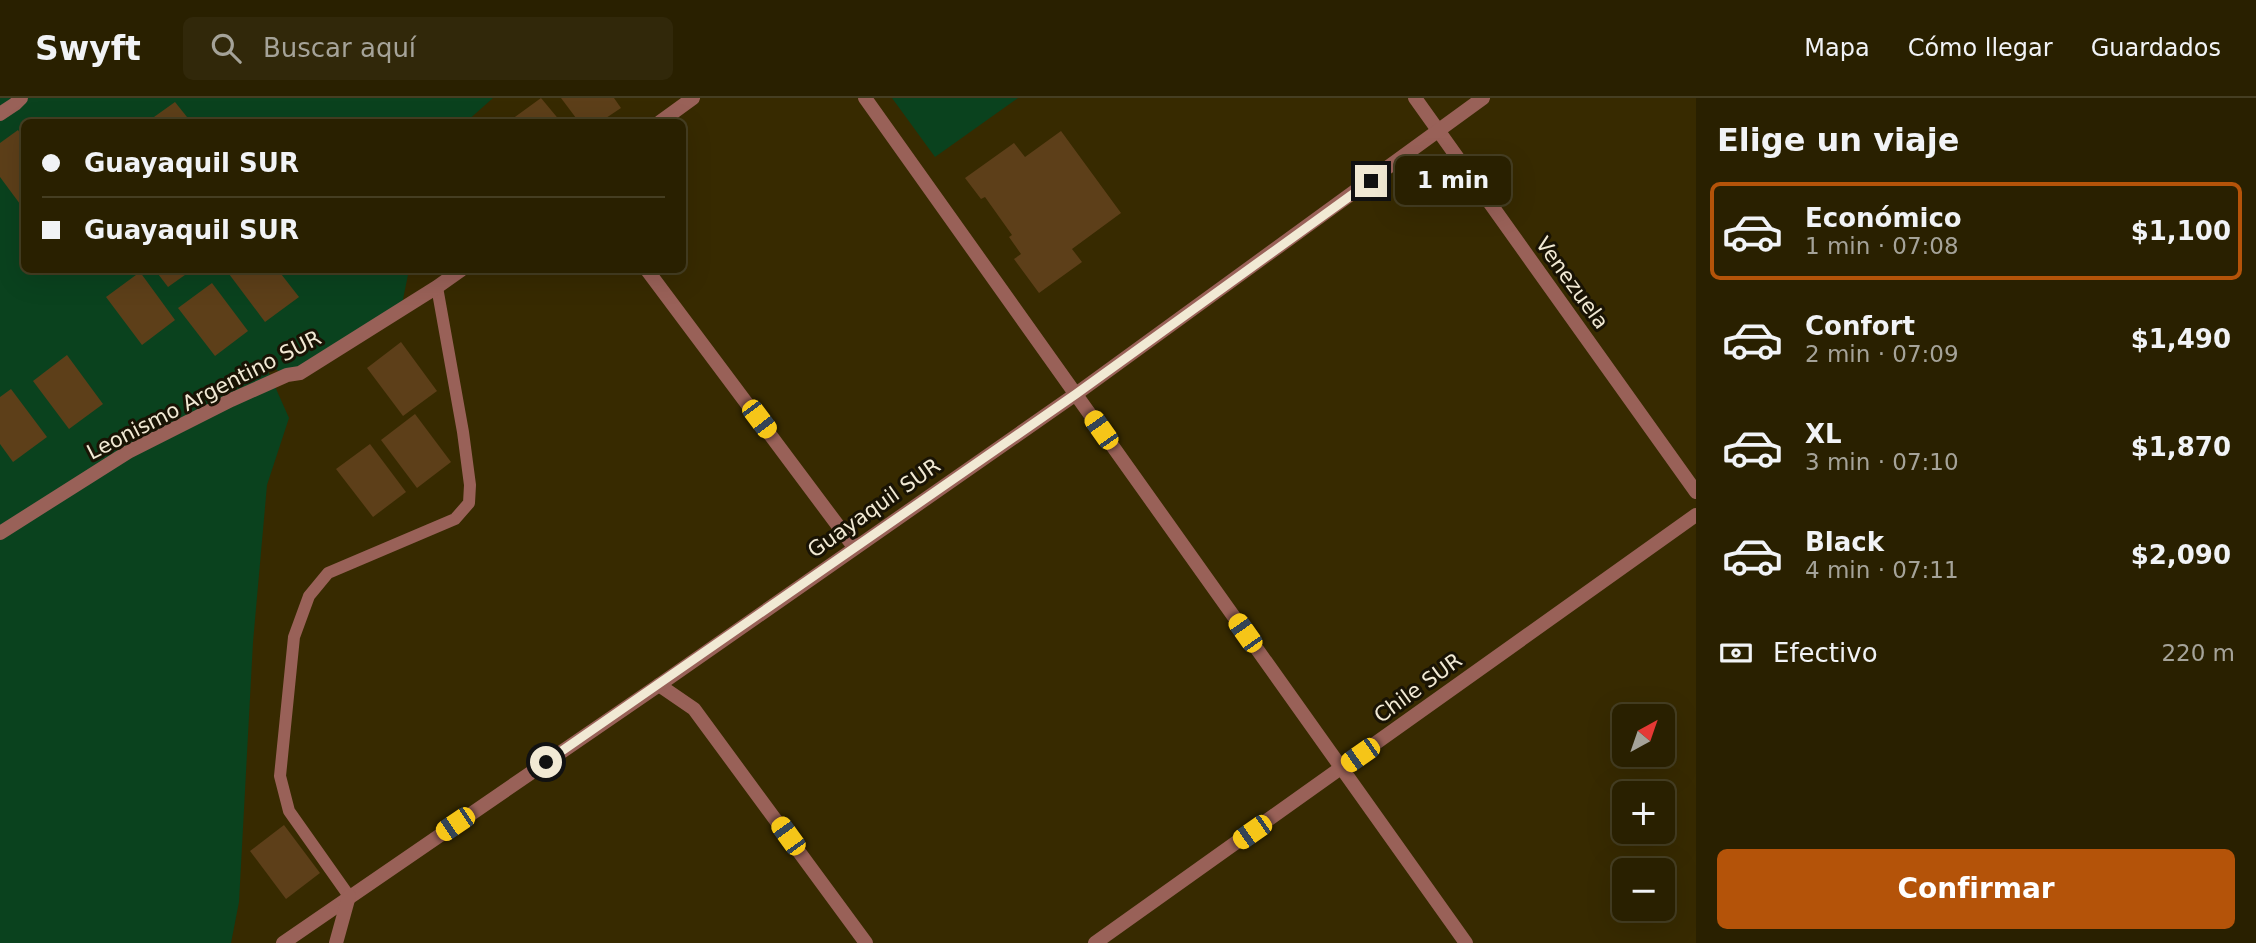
<!DOCTYPE html>
<html lang="es">
<meta charset="utf-8">
<style>
:root{--surface:#292000;--page:#31280a;--text:#f1f3f6;--muted:#a5a399;--line:#453e22;--accent:#b45309}
body{margin:0;font-family:"DejaVu Sans",sans-serif;background:var(--page);color:var(--text);height:100vh;display:flex;flex-direction:column;font-size:26px;white-space:nowrap}
*{box-sizing:border-box;margin:0}
p{font-size:23px;color:var(--muted)}
.icon{flex:none;width:38px;height:38px;fill:none;stroke:currentColor;stroke-width:2;stroke-linecap:round;stroke-linejoin:round}
.map{position:relative;flex:1;overflow:hidden}
.panel{display:flex;flex-direction:column;background:var(--surface);width:560px}
.panel>*{flex:none}
.top-card{position:absolute;left:21px;top:21px;width:665px;height:154px;border-radius:10px;box-shadow:0 7px 28px #0002,0 0 0 2px var(--line);display:grid;align-content:center;height:154px;padding:0 21px;background:var(--surface)}
.needle{width:46px;rotate:40deg}
.fabs{position:absolute;left:1612px;top:606px;display:grid;gap:14px}
.fabs a{display:grid;place-items:center;width:63px;height:63px;border-radius:10px;background:var(--surface);box-shadow:0 7px 28px #0002,0 0 0 2px var(--line);font-size:35px}
.end{position:absolute;width:32px;height:32px;margin:-16px;border:9px solid #f1e9d4;background:#111;box-shadow:0 0 0 4px #111}
.from{border-radius:50%}
.bubble{position:absolute;height:49px;border-radius:10px;background:var(--surface);box-shadow:0 7px 28px #0002,0 0 0 2px var(--line);font-size:23px;font-weight:700;line-height:49px;text-align:center}
.car{position:absolute;width:21px;height:42px;margin:-21px -10px;border-radius:9px;box-shadow:0 0 5px 2px #0007;background:linear-gradient(#f5c518 24%,#345 0 40%,#f5c518 0 76%,#345 0 86%,#f5c518 0)}
.top-card b{display:flex;align-items:center;gap:24px;height:66px;font-size:26px}
.top-card b+b{border-top:2px solid var(--line)}
.top-card i{width:18px;height:18px;background:var(--text)}
ul{padding:0;list-style:none}
li{display:flex;align-items:center;gap:21px;height:98px;margin:0 14px 10px;padding:0 7px;border:4px solid transparent;border-radius:10px}
li div{flex:1}
li b{display:block;font-size:26px}
li em{font-style:normal;font-weight:700}
li.selected{border-color:var(--accent)}
li>.icon{width:63px;height:63px;stroke-width:1.5}
h2{padding:0 21px;font-size:32px;line-height:84px}
.pay{display:flex;align-items:center;gap:18px;height:77px;padding:0 21px;font-size:26px}
.pay p{margin-inline-start:auto}
.button{display:flex;gap:14px;margin-top:auto;padding:14px 21px}
.button a{flex:1;height:80px;border-radius:10px;background:var(--accent);color:#fff;font-size:28px;font-weight:700;line-height:80px;text-align:center}
header{display:flex;align-items:center;gap:42px;box-sizing:border-box;height:98px;padding:0 35px;background:var(--surface);border-bottom:2px solid var(--line)}
header strong{font-size:33px}
nav{display:flex;gap:38px;margin-inline-start:auto;font-size:24px}
.search{width:490px;height:63px;background:var(--page);display:flex;align-items:center;gap:18px;box-sizing:border-box;padding:0 24px;border-radius:10px;color:var(--muted);font-size:26px}
main{display:flex;flex:1;min-height:0}
.map>svg:first-child{display:block}
</style>
<header>
<strong>Swyft</strong>
<div class="search"><svg class="icon" aria-label="search" viewBox="0 0 24 24"><circle cx="10" cy="10" r="6"/><path d="M15 15l6 6"/></svg>Buscar aquí</div>
<nav><a>Mapa</a><a>Cómo llegar</a><a>Guardados</a></nav>
</header>
<main>
<div class="map">
<svg width="1696" height="845" viewBox="0 0 1696 845">
<rect width="100%" height="100%" fill="#372a00"/>
<g fill="#0a421e">
<path d="M0,0H493L466,24H24V172H409L401,211L287,277L265,266L289,320L267,387L253,544L239,804L231,845H0Z"/>
<path d="M892,0H1018L935,59Z"/>
</g>
<g fill="#5d3f19">
<path d="M541,0L561,24H508Z"/>
<path d="M561,0H614L621,10L600,24H579Z"/>
<path d="M175,4L191,24H147Z"/>
<path d="M18,32L24,41V102L20,106L0,79V45Z"/>
<path d="M1061,33L1121,115L1072,151L1082,164L1039,195L1014,161L1021,156L1009,139L1012,137L985,99L981,101L965,80L1014,45L1025,59Z"/>
<path d="M155,172H192L168,189Z"/>
<path d="M234,172H278L299,199L265,224L229,176Z"/>
<path d="M140,174L175,222L142,247L106,199Z"/>
<path d="M212,185L248,233L215,258L178,210Z"/>
<path d="M401,244L437,293L403,318L367,270Z"/>
<path d="M67,257L103,306L69,331L33,283Z"/>
<path d="M11,291L47,339L13,364L0,346V299Z"/>
<path d="M415,316L451,364L417,390L381,342Z"/>
<path d="M370,346L406,394L373,419L336,371Z"/>
<path d="M284,727L320,775L286,801L250,753Z"/>
</g>
<g fill="none" stroke-linecap="round" stroke-linejoin="round">
<path stroke="#996158" stroke-width="12" d="M349,798L289,713L280,678L294,539L309,498L328,475L455,421L469,405L470,387L463,334L437,189"/>
<g stroke="#996158" stroke-width="14">
<path d="M865,0L1466,845"/>
<path d="M1415,0L1696,394"/>
<path d="M0,16L15,6L21,0"/>
<path d="M660,24L693,0"/>
<path d="M647,172L854,449"/>
<path d="M0,435L128,354L231,302L287,277L300,275L437,189L461,172"/>
<path d="M659,587L694,611L866,845"/>
<path d="M283,845L659,587L1076,296L1483,0"/>
<path d="M336,845L349,798"/>
<path d="M1095,845L1696,417"/>
</g>
</g>
<g fill="none" stroke-linecap="round" stroke-linejoin="round">
<path stroke="#f1e9d4" stroke-width="9" d="M546,664L1076,296L1371,83"/>
</g>
<g text-anchor="middle" dominant-baseline="central" stroke-width="6" stroke-linejoin="round" paint-order="stroke">
<g font-size="21" fill="#f1e9d4" stroke="#191304">
<text transform="translate(1572 185) rotate(54)">Venezuela</text>
<text transform="translate(204 297) rotate(-27)">Leonismo Argentino SUR</text>
<text transform="translate(874 410) rotate(-35)">Guayaquil SUR</text>
<text transform="translate(1418 590) rotate(-36)">Chile SUR</text>
</g>
</g>
</svg>
<div class="fabs">
<a><svg class="needle" viewBox="-14 -14 28 28"><path d="M0-13l5 13h-10z" fill="#e53935"/><path d="M0 13l5-13h-10z" fill="#a5a399"/></svg></a>
<a>+</a>
<a>−</a>
</div>
<i class="end from" style="left:546px;top:664px"></i>
<i class="end" style="left:1371px;top:83px"></i>
<div class="bubble" style="left:1395px;top:58px;width:116px">1 min</div>
<i class="car" style="left:759px;top:321px;rotate:143deg"></i>
<i class="car" style="left:1101px;top:332px;rotate:325deg"></i>
<i class="car" style="left:1245px;top:535px;rotate:325deg"></i>
<i class="car" style="left:1360px;top:657px;rotate:235deg"></i>
<i class="car" style="left:455px;top:726px;rotate:236deg"></i>
<i class="car" style="left:1252px;top:734px;rotate:235deg"></i>
<i class="car" style="left:788px;top:738px;rotate:324deg"></i>
<div class="top-card">
<b><i class="from"></i>Guayaquil SUR</b>
<b><i></i>Guayaquil SUR</b>
</div>
</div>
<section class="panel">
<h2>Elige un viaje</h2>
<ul>
<li class="selected"><svg class="icon" aria-label="car" viewBox="0 0 24 24"><path d="M5 17H2v-5l4-1 3-4h7l3 4 3 1v5h-3M9 17h6M6 11h13"/><circle cx="7" cy="17" r="2"/><circle cx="17" cy="17" r="2"/></svg><div><b>Económico</b><p>1 min · 07:08</p></div><em>$1,100</em></li>
<li><svg class="icon" aria-label="car" viewBox="0 0 24 24"><path d="M5 17H2v-5l4-1 3-4h7l3 4 3 1v5h-3M9 17h6M6 11h13"/><circle cx="7" cy="17" r="2"/><circle cx="17" cy="17" r="2"/></svg><div><b>Confort</b><p>2 min · 07:09</p></div><em>$1,490</em></li>
<li><svg class="icon" aria-label="car" viewBox="0 0 24 24"><path d="M5 17H2v-5l4-1 3-4h7l3 4 3 1v5h-3M9 17h6M6 11h13"/><circle cx="7" cy="17" r="2"/><circle cx="17" cy="17" r="2"/></svg><div><b>XL</b><p>3 min · 07:10</p></div><em>$1,870</em></li>
<li><svg class="icon" aria-label="car" viewBox="0 0 24 24"><path d="M5 17H2v-5l4-1 3-4h7l3 4 3 1v5h-3M9 17h6M6 11h13"/><circle cx="7" cy="17" r="2"/><circle cx="17" cy="17" r="2"/></svg><div><b>Black</b><p>4 min · 07:11</p></div><em>$2,090</em></li>
</ul>
<div class="pay"><svg class="icon" aria-label="cash" viewBox="0 0 24 24"><path d="M3 7h18v10H3z"/><circle cx="12" cy="12" r="2"/></svg>Efectivo<p>220 m</p></div>
<div class="button"><a>Confirmar</a></div>
</section>
</main>
